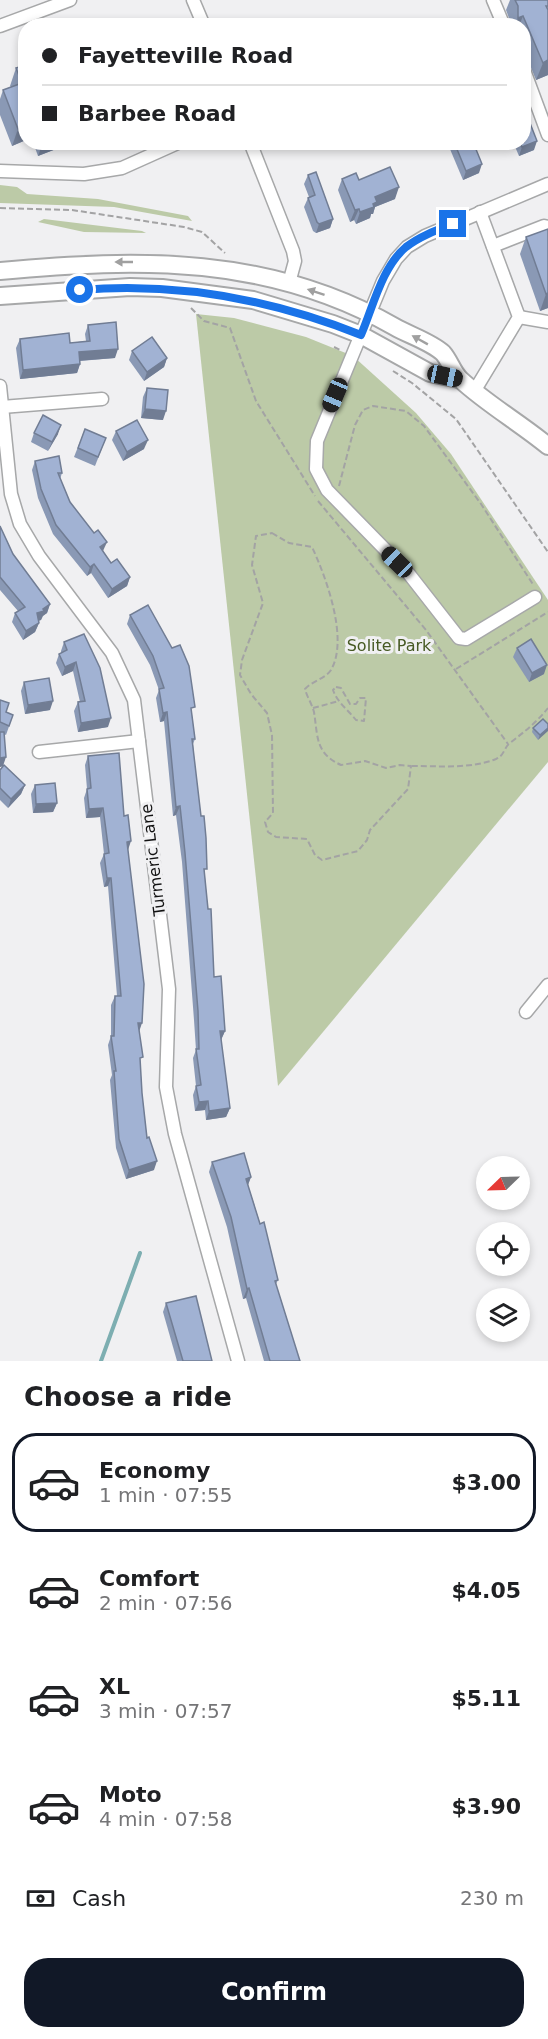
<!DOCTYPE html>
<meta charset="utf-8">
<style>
:root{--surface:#fff;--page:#f6f6f6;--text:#202124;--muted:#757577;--line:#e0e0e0;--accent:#111827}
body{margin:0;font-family:"DejaVu Sans",sans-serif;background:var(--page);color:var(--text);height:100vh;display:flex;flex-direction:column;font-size:22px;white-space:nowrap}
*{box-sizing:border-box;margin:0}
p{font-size:20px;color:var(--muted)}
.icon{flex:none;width:33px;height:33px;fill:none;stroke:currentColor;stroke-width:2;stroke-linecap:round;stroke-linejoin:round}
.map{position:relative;height:1361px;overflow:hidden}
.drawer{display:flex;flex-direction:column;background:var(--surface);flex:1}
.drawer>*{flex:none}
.banner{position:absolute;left:18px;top:18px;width:513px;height:132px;border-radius:24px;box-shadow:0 3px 9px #0003;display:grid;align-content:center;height:132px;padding:0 24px;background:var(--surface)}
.needle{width:39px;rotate:247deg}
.fabs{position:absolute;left:476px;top:1156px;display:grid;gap:12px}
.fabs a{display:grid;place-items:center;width:54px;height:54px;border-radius:50%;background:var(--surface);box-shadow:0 3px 9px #0003;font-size:30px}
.end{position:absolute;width:27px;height:27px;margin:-14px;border:8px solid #1a73e8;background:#fff;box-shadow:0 0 0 3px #fff}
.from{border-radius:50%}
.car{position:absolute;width:18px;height:36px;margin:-18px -9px;border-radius:8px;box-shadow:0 0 4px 2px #0007;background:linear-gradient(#222 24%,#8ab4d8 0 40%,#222 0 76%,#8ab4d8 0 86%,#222 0)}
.banner b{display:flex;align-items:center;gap:21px;height:57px;font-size:22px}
.banner b+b{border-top:2px solid var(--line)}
.banner i{width:15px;height:15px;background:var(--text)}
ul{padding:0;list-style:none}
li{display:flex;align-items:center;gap:18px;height:99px;margin:0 12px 9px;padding:0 12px;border:3px solid transparent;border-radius:24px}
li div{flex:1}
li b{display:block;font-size:22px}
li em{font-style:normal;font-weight:700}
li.selected{border-color:var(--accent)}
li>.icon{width:54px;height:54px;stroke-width:1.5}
h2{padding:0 24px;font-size:27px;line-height:72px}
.pay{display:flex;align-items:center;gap:15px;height:66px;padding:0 24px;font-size:22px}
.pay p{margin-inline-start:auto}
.primary-button{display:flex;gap:12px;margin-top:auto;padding:12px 24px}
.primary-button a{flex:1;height:69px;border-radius:24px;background:var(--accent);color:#fff;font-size:24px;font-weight:700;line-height:69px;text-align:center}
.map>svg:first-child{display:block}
</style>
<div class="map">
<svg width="548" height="1361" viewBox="0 0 548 1361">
<rect width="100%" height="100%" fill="#f0f0f2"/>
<g fill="#bccaa7">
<path d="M0,185L17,187L27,194L98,199L188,216L192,221L114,207L0,203Z"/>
<path d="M44,219L142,231L146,233L84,232L38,222Z"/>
<path d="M196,314L234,318L306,337L353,356L416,413L451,454L548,600V762L278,1086Z"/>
</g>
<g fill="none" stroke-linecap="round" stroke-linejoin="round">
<path stroke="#7daeb1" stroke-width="4" d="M101,1361L140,1253"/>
<defs>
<g id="minor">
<path d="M193,0L204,26"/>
<path d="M493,0L504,26"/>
<path d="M0,26L70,0"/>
<path d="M524,70L548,135"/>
<path d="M250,142L293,251L295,261L289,283"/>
<path d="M0,171L84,174L122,168L180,142"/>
<path d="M493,246L544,226L548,227"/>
<path d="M519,317L548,322"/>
<path d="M0,386L11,494L20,524L39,556L112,653L134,700L169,989L166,1087L175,1134L238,1361"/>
<path d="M475,390L519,317L480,212"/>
<path d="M2,407L102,399"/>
<path d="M535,597L466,639L459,638L409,574L327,490L316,469L317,441L383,281L396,259L407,247L425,236L548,184"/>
<path d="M39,752L139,741"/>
<path d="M526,1012L548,985"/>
</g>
<g id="major">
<path d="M0,271C140,258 269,255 395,327C409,335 431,342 443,353C450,361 453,373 461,380C487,404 520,423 548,446"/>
<path d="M0,296L130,287L162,288L253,300L333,324L361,335L430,373L459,379"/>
</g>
</defs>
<use href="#minor" stroke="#a7a8a9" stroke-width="15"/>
<use href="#major" stroke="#a7a8a9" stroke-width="20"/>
<g stroke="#a3a3a4" stroke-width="2" stroke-dasharray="6 3" stroke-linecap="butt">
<path d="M0,208L72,210L184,227L202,232L225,253"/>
<path d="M191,308L204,321L230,328L256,401L315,496"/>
<path d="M334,347L340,350"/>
<path d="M393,371L412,383L456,419L548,552"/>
<path d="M339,486L355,425L363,410L373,406L406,411L424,426L481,504L534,586"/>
<path d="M318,501L426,630L508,744"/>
<path d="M272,533L289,543L312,547C326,577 349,639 331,670C325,679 312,681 305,689C307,697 312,704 314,712C318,737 315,753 341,765L365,761L386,768L400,765L411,766L408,789L370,830L367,840L358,851L322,860L315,855L307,839L276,837L268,832L265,822L273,813L272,735L267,713L251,694L240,675L242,660L263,603L252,565L256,536Z"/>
<path d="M456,669L548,612"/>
<path d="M336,687L341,688L350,704H356L360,698H366L364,721L356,720C348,710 337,702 333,690Z"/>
<path d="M313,708L339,701"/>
<path d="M412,766C438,766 471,769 496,759C505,755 504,747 510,743C524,732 537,722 548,708"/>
</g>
<use href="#minor" stroke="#fff" stroke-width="12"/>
<use href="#major" stroke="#fff" stroke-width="16"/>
</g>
<g fill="#8a99b5">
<path d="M510,0H548V75L536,80L524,50V26H512L506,10Z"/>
<path d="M26,65V140L12,146L0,115V99L3,90L11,87L10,86L16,68Z"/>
<path d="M33,142H74L38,156Z"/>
<path d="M110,142H131L113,150Z"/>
<path d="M447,142H473L479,173L463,180Z"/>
<path d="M513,142H524L534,150L519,156Z"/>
<path d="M308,175L333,219L330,228L316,233L313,231L304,207L308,198L309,197L304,184Z"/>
<path d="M342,179L395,199L375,207L373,214H371L370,218L356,224L354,220L350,222L338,190Z"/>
<path d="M548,229V308L540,311L520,254L526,237Z"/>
<path d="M88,325L115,358L80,361V364L77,373L20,379L16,348L20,339L70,343L86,341L85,334Z"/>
<path d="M132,351L167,358L164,367L144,381L129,360Z"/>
<path d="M147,388L163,420L141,418L143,397Z"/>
<path d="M85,429L106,438L95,466L74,457Z"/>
<path d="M116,431L144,449L123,461L112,440Z"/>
<path d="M34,433L58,434L48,451L31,442Z"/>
<path d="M35,461L62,473L60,479L70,502L111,563L130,577L127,586L108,598L91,573L87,576L53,534L38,498L32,470Z"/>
<path d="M0,526L13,554L50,604L47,613L42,616L41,620L38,621L39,623L35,632L23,640L12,622L15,613L18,611L0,590Z"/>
<path d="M130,615L192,715L195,739L193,744L214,977L225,1031L221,1040L230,1108L226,1117L206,1120L205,1110L195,1111L193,1095L196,1086L193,1058L196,1050L194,1020L182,862L176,815L173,816L164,721L160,722L156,698L159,690L150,665L127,624Z"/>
<path d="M84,634L108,727L78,732L74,711L78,702H80L73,671L62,676L56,663L59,654L61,653V651L64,642Z"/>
<path d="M517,648L544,674L529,682L513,657Z"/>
<path d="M24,682L50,710L25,714L21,691Z"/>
<path d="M0,700L6,712L13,715L6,735L4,734L3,766L0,767Z"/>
<path d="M548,724L538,740L532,732L533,728Z"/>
<path d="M88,756L124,816L128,850L142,1093L147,1138L154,1170L126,1179L116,1148L110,1080L112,1075L108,1045L111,1036V1005L115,996H117L108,886L104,887L100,863L104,854L100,817L86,818L84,798L87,789L85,765Z"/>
<path d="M0,770L25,785L21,794L8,808L0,800Z"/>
<path d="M35,785L57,803L53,812L33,813L31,794Z"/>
<path d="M212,1162L251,1177L248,1185L278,1280L276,1284L300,1361H264L246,1298L243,1299L227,1227L209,1172Z"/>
<path d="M166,1303L212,1361H177L163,1312Z"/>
</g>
<g fill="#717d94">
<path d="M523,16L519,26H515L518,18Z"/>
<path d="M548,60V75L536,80L543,63Z"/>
<path d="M26,126V140L12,146L18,129Z"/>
<path d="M537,141L534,150L519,156L522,147Z"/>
<path d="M43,142H74L38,156Z"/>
<path d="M116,142H131L113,150Z"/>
<path d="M482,164L479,173L463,180L466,171Z"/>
<path d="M399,187L395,199L375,207L373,214H371L370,218L356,224L360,212L375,197Z"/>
<path d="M359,209L354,220L350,222L355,210Z"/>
<path d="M333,219L330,228L316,233L319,224Z"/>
<path d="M548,293V308L540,311L546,294Z"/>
<path d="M118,349L115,358L76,361L79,352Z"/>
<path d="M167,358L164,367L144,381L147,372Z"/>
<path d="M80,364L77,373L20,379L23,370Z"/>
<path d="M145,409L166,411L163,420L141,418Z"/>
<path d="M61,425L58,434L48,451L52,442Z"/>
<path d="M148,440L144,449L123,461L127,452Z"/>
<path d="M107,542L103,551L96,556L100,547Z"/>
<path d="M94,564L91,573L87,576L90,567Z"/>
<path d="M130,577L127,586L108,598L112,589Z"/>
<path d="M50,604L47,613L43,616L41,620L33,622L37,613Z"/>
<path d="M39,623L35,632L23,640L26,631Z"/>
<path d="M76,662L73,671L62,676L65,667Z"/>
<path d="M547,665L544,674L529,682L532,673Z"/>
<path d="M53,701L50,710L25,714L28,705Z"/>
<path d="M167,712L164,721L160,722L163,713Z"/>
<path d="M111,718L108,727L78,732L81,723Z"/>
<path d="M548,728V731L538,740L540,735Z"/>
<path d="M6,757L3,766L0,767V758Z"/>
<path d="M25,785L21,794L8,808L11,799Z"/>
<path d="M57,803L53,812L33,813L36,804Z"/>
<path d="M180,806L176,815L173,816L176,807Z"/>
<path d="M103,808L100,817L86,818L89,809Z"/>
<path d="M131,841L128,850L127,842Z"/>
<path d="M107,878H111L108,886L104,887Z"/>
<path d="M138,1023H142L139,1032Z"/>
<path d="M220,1031H225L221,1040Z"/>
<path d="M208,1101L205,1110L195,1111L199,1102Z"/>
<path d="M230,1108L226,1117L206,1120L209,1111Z"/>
<path d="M157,1161L154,1170L126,1179L129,1170Z"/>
<path d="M251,1177L247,1187L246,1179Z"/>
<path d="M249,1288L246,1298L243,1299L247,1289Z"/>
</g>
<g fill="#a1b2d3" stroke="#717d94" stroke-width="1.5">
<path d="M515,0H548V6H546L548,10V60L543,63L523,16L518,18V6Z"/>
<path d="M140,19L143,26H125Z"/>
<path d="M26,65V126L18,129L3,90L22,83L16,68Z"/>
<path d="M528,118L537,141L522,147L520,142H524V120Z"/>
<path d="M454,142H473L482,164L466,171Z"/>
<path d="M390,167L399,187L375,197L377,202L373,204L374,207L360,212L359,209L355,210L342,179L356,173L359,180Z"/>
<path d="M316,172L333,219L319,224L317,222L308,198L315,195L308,175Z"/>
<path d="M548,229V293L546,294L526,237Z"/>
<path d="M116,322L118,349L79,352L80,364L23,370L20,339L69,333L70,343L90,341L88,325Z"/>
<path d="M152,337L167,358L147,372L132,351Z"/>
<path d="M147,388L168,390L166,411L145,409Z"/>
<path d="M43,415L61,425L52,442L34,433Z"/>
<path d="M137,420L148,440L127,452L116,431Z"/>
<path d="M85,429L106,438L98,457L78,448Z"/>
<path d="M59,456L62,473H58L70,502L94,533L98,530L107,542L100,547L111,563L117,559L130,577L112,589L94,564L90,567L56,525L41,489L35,461Z"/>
<path d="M0,526L13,554L50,604L43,609L44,611L37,613L39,623L26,631L15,613L25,607L0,577Z"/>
<path d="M148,605L172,648L180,645L189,666L195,707L191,708L195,739H192L201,816H204L206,838L207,869H204L208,909H211L214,977L221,976L225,1031H220L230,1108L209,1111L208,1101L199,1102L196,1086L201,1085L196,1049H199L198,1011L185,853L180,806L176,807L167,712L163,713L159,689L164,688L153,656L130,615Z"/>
<path d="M84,634L100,668L111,718L81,723L78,702L85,701L76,662L65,667L59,654L67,650L64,642Z"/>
<path d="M531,639L547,665L532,673L517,648Z"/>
<path d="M49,678L53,701L28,705L24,682Z"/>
<path d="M0,700L9,703L6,712L13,715L9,726L0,722Z"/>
<path d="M543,719L548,724V728L540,735L533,728Z"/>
<path d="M0,732H4L6,757L0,758Z"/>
<path d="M119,753L124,816L128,815L131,841L127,842L144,984L142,1023H138L143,1057L140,1058L142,1093L147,1138L149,1137L157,1161L129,1170L119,1139L114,1071H116L111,1036H114L115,996H121L111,878H107L104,854L109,853L103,808L89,809L87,789L91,788L88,756Z"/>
<path d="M4,765L25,785L11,799L0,788V770Z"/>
<path d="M55,783L57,803L36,804L35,785Z"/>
<path d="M244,1153L251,1177L246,1179L260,1224L264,1222L278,1280L275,1281L300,1361H270L249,1288L247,1289L231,1217L212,1162Z"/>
<path d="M196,1296L212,1361H183L166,1303Z"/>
</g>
<defs><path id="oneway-solid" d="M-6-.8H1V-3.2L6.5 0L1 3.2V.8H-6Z" transform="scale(1.5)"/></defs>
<g fill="#a0a0a0">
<use href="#oneway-solid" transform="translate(124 262) rotate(-180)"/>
<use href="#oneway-solid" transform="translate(316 292) rotate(-162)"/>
<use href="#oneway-solid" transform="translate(420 340) rotate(-151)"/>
</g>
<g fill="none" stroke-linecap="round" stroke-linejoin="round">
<path stroke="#1a73e8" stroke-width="8" d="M80,290C177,282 271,299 361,335C373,307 382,267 406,247C420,236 437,230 453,224"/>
</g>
<g text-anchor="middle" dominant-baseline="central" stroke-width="6" stroke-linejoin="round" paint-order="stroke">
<g font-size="16" fill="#465923" stroke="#f0f0f2">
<text x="389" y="645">Solite Park</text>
</g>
<g font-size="16" fill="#121212" stroke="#f0f0f2">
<text transform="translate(153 860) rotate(-97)">Turmeric Lane</text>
</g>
</g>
</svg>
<div class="fabs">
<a><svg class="needle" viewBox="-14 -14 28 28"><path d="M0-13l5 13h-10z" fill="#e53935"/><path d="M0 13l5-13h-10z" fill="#757577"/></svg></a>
<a><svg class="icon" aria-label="locate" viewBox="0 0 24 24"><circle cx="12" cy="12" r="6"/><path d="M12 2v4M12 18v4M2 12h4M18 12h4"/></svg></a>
<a><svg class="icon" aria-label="layers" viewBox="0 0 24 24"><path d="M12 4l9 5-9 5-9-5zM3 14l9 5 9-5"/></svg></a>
</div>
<i class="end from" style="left:80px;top:290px"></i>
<i class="end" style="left:453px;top:224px"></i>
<i class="car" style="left:445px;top:376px;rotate:102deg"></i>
<i class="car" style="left:335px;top:395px;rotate:203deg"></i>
<i class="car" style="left:397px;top:562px;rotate:314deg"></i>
<div class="banner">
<b><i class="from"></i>Fayetteville Road</b>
<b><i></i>Barbee Road</b>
</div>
</div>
<section class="drawer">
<h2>Choose a ride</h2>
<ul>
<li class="selected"><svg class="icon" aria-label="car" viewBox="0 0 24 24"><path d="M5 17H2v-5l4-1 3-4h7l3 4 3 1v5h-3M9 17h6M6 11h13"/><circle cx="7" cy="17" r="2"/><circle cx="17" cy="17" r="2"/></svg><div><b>Economy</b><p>1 min · 07:55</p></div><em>$3.00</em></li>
<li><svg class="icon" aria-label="car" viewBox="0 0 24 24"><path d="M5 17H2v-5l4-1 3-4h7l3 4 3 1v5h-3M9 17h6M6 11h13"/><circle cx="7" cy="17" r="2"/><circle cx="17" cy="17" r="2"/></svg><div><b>Comfort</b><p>2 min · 07:56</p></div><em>$4.05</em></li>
<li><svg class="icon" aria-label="car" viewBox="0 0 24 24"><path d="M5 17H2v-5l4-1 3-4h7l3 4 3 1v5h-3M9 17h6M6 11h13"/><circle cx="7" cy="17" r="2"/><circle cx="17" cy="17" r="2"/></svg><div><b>XL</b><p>3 min · 07:57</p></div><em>$5.11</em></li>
<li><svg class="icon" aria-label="car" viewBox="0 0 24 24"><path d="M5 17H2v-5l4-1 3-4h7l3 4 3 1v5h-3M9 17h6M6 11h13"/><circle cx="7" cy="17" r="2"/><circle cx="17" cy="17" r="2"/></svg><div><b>Moto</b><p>4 min · 07:58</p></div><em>$3.90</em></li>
</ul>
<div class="pay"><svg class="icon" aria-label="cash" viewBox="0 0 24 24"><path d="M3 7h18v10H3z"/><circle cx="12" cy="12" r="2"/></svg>Cash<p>230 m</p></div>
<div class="primary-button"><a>Confirm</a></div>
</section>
